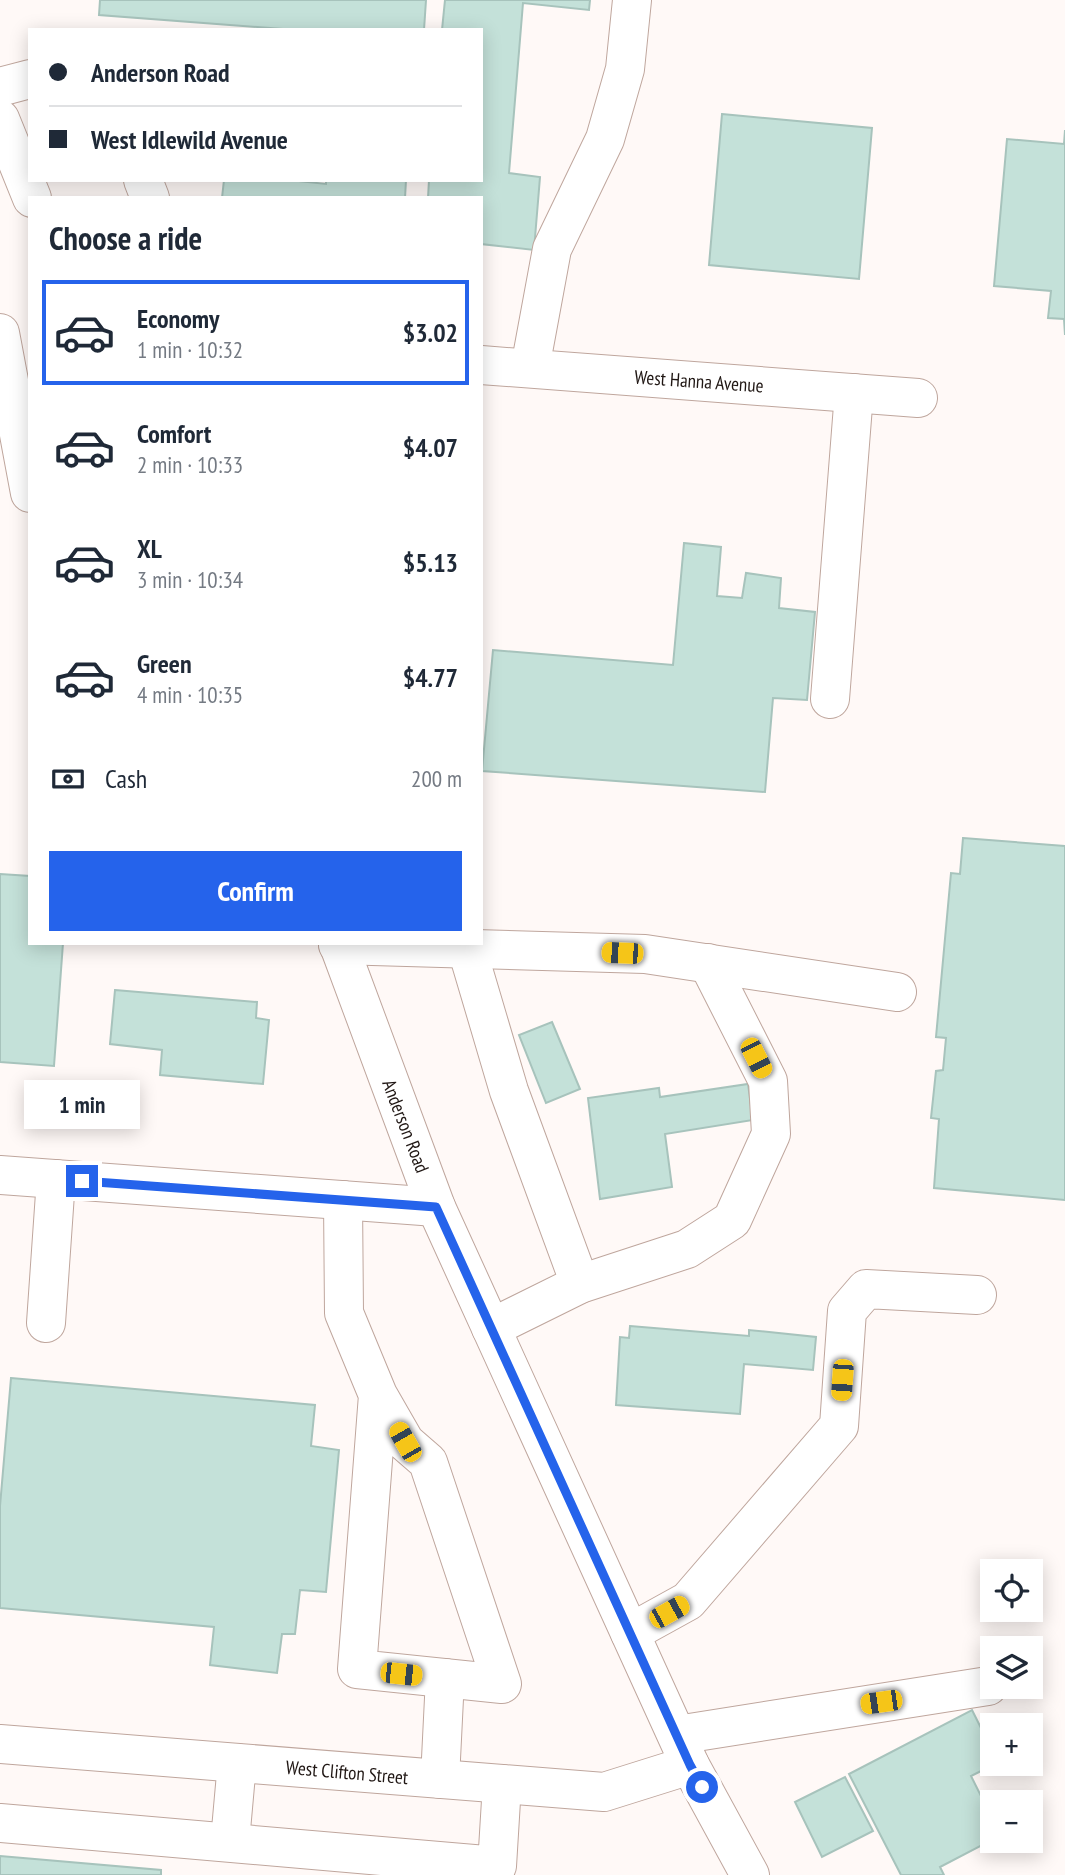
<!DOCTYPE html>
<meta charset="utf-8">
<style>
:root{--surface:#fff;--page:#f2f2f3;--text:#1f2937;--muted:#747a83;--line:#e0e1e3;--accent:#2563eb}
body{margin:0;font-family:"PT Sans Narrow",sans-serif;background:var(--page);color:var(--text);height:100vh;display:flex;flex-direction:column;font-size:26px;white-space:nowrap}
*{box-sizing:border-box;margin:0}
p{font-size:23px;color:var(--muted)}
.icon{flex:none;width:38px;height:38px;fill:none;stroke:currentColor;stroke-width:2;stroke-linecap:round;stroke-linejoin:round}
.map{position:relative;flex:1;overflow:hidden}
.details{position:absolute;left:28px;top:196px;width:455px;height:749px;display:flex;flex-direction:column;background:var(--surface);border-radius:0px;box-shadow:0 4px 18px #0003}
.details>*{flex:none}
.hud{position:absolute;left:28px;top:28px;width:455px;height:154px;border-radius:0px;box-shadow:0 4px 18px #0003;display:grid;align-content:center;height:154px;padding:0 21px;background:var(--surface)}
.controls{position:absolute;left:980px;top:1559px;display:grid;gap:14px}
.controls a{display:grid;place-items:center;width:63px;height:63px;border-radius:0px;background:var(--surface);box-shadow:0 4px 18px #0003;font-size:35px}
.end{position:absolute;width:32px;height:32px;margin:-16px;border:9px solid #2563eb;background:#fff;box-shadow:0 0 0 4px #fff}
.from{border-radius:50%}
.bubble{position:absolute;height:49px;border-radius:0px;background:var(--surface);box-shadow:0 4px 18px #0003;font-size:23px;font-weight:600;line-height:49px;text-align:center}
.car{position:absolute;width:21px;height:42px;margin:-21px -10px;border-radius:9px;box-shadow:0 0 5px 2px #0007;background:linear-gradient(#f5c518 24%,#345 0 40%,#f5c518 0 76%,#345 0 86%,#f5c518 0)}
.hud b{display:flex;align-items:center;gap:24px;height:66px;font-size:26px}
.hud b+b{border-top:2px solid var(--line)}
.hud i{width:18px;height:18px;background:var(--text)}
ul{padding:0;list-style:none}
li{display:flex;align-items:center;gap:21px;height:105px;margin:0 14px 10px;padding:0 7px;border:4px solid transparent;border-radius:0px}
li div{flex:1}
li b{display:block;font-size:26px}
li em{font-style:normal;font-weight:600}
li.active{border-color:var(--accent)}
li>.icon{width:63px;height:63px;stroke-width:1.5}
h2{padding:0 21px;font-size:32px;line-height:84px}
.pay{display:flex;align-items:center;gap:18px;height:77px;padding:0 21px;font-size:26px}
.pay p{margin-inline-start:auto}
.button{display:flex;gap:14px;margin-top:auto;padding:14px 21px}
.button a{flex:1;height:80px;border-radius:0px;background:var(--accent);color:#fff;font-size:28px;font-weight:600;line-height:80px;text-align:center}
.map>svg:first-child{display:block}
</style>
<div class="map">
<svg width="1065" height="1875" viewBox="0 0 1065 1875">
<rect width="100%" height="100%" fill="#fff9f7"/>
<g fill="#c4e1d9" stroke="#a7c3bc" stroke-width="2">
<path d="M100,0H426L424,30H296L99,15Z"/>
<path d="M445,0H590L589,10L523,3L509,173L540,177L534,250L481,244V198H428L429,180H481V30H442Z"/>
<path d="M722,114L872,128L859,279L709,265Z"/>
<path d="M1065,130V335L1064,319L1048,318L1051,291L994,286L1007,139L1064,144Z"/>
<path d="M224,180H289L326,184V180H406L405,198H222Z"/>
<path d="M684,543L721,547L717,596L742,598L746,573L781,578L779,608L815,612L807,700L773,698L765,792L482,771L493,650L673,665Z"/>
<path d="M963,838L1065,846V1200L934,1188L939,1119L931,1118L936,1071L943,1070L946,1038L936,1037L951,873L960,874Z"/>
<path d="M0,874L30,876V943H63L54,1066L0,1062Z"/>
<path d="M115,990L257,1002L256,1018L269,1020L263,1084L160,1075L162,1050L110,1044Z"/>
<path d="M552,1022L580,1089L546,1103L519,1035Z"/>
<path d="M748,1084L753,1120L665,1134L672,1187L600,1199L588,1098L659,1088L660,1097Z"/>
<path d="M630,1326L749,1336V1330L816,1337L813,1370L744,1364L740,1414L616,1405L620,1337L629,1338Z"/>
<path d="M11,1378L315,1405L311,1446L339,1450L326,1592L300,1590L295,1634H282L277,1673L210,1665L214,1627L0,1608V1506Z"/>
<path d="M972,1710L992,1750V1764H995L971,1776L992,1818V1840L940,1867L944,1875H901L849,1774Z"/>
<path d="M845,1777L873,1831L822,1857L795,1802Z"/>
<path d="M0,1856L161,1870V1875H0Z"/>
</g>
<g fill="none" stroke-linecap="round" stroke-linejoin="round">
<defs>
<g id="minor">
<path d="M0,87L30,79"/>
<path d="M0,119L32,198"/>
<path d="M143,180L150,198"/>
<path d="M0,333L30,493"/>
<path d="M481,365L918,398"/>
<path d="M530,368L552,249L605,139L625,69L632,0"/>
<path d="M830,699L854,393"/>
<path d="M338,943L436,1207L690,1765L750,1875"/>
<path d="M338,945L645,954L897,992"/>
<path d="M467,949L509,1091L580,1284"/>
<path d="M0,1175L436,1207"/>
<path d="M343,1200L344,1313L378,1395L405,1442L428,1462L502,1684L357,1669L378,1395"/>
<path d="M46,1323L56,1179"/>
<path d="M491,1328L580,1284L687,1249L732,1220L771,1134L768,1081L708,963"/>
<path d="M630,1633L688,1601L839,1426L847,1311L866,1289L977,1295"/>
<path d="M677,1735L988,1686"/>
<path d="M0,1744L604,1792L690,1765"/>
<path d="M440,1779L445,1678"/>
<path d="M0,1823L497,1866L502,1784"/>
<path d="M230,1841L237,1763"/>
</g>
</defs>
<use href="#minor" stroke="#bfa69d" stroke-width="40"/>
<use href="#minor" stroke="#fff" stroke-width="38"/>
</g>
<g fill="none" stroke-linecap="round" stroke-linejoin="round">
<path stroke="#2563eb" stroke-width="9" d="M82,1181L436,1207L690,1765L702,1787"/>
</g>
<g text-anchor="middle" dominant-baseline="central" stroke-width="5" stroke-linejoin="round" paint-order="stroke">
<g font-size="19" fill="#201714" stroke="#fff">
<text transform="translate(699 381) rotate(4)">West Hanna Avenue</text>
<text transform="translate(406 1126) rotate(69)">Anderson Road</text>
<text transform="translate(347 1772) rotate(5)">West Clifton Street</text>
</g>
</g>
</svg>
<div class="controls">
<a><svg class="icon" aria-label="locate" viewBox="0 0 24 24"><circle cx="12" cy="12" r="6"/><path d="M12 2v4M12 18v4M2 12h4M18 12h4"/></svg></a>
<a><svg class="icon" aria-label="layers" viewBox="0 0 24 24"><path d="M12 4l9 5-9 5-9-5zM3 14l9 5 9-5"/></svg></a>
<a>+</a>
<a>−</a>
</div>
<i class="end from" style="left:702px;top:1787px"></i>
<i class="end" style="left:82px;top:1181px"></i>
<div class="bubble" style="left:24px;top:1080px;width:116px">1 min</div>
<i class="car" style="left:622px;top:953px;rotate:272deg"></i>
<i class="car" style="left:756px;top:1058px;rotate:153deg"></i>
<i class="car" style="left:842px;top:1380px;rotate:184deg"></i>
<i class="car" style="left:405px;top:1442px;rotate:330deg"></i>
<i class="car" style="left:669px;top:1612px;rotate:61deg"></i>
<i class="car" style="left:401px;top:1674px;rotate:96deg"></i>
<i class="car" style="left:881px;top:1702px;rotate:262deg"></i>
<div class="hud">
<b><i class="from"></i>Anderson Road</b>
<b><i></i>West Idlewild Avenue</b>
</div>
<section class="details">
<h2>Choose a ride</h2>
<ul>
<li class="active"><svg class="icon" aria-label="car" viewBox="0 0 24 24"><path d="M5 17H2v-5l4-1 3-4h7l3 4 3 1v5h-3M9 17h6M6 11h13"/><circle cx="7" cy="17" r="2"/><circle cx="17" cy="17" r="2"/></svg><div><b>Economy</b><p>1 min · 10:32</p></div><em>$3.02</em></li>
<li><svg class="icon" aria-label="car" viewBox="0 0 24 24"><path d="M5 17H2v-5l4-1 3-4h7l3 4 3 1v5h-3M9 17h6M6 11h13"/><circle cx="7" cy="17" r="2"/><circle cx="17" cy="17" r="2"/></svg><div><b>Comfort</b><p>2 min · 10:33</p></div><em>$4.07</em></li>
<li><svg class="icon" aria-label="car" viewBox="0 0 24 24"><path d="M5 17H2v-5l4-1 3-4h7l3 4 3 1v5h-3M9 17h6M6 11h13"/><circle cx="7" cy="17" r="2"/><circle cx="17" cy="17" r="2"/></svg><div><b>XL</b><p>3 min · 10:34</p></div><em>$5.13</em></li>
<li><svg class="icon" aria-label="car" viewBox="0 0 24 24"><path d="M5 17H2v-5l4-1 3-4h7l3 4 3 1v5h-3M9 17h6M6 11h13"/><circle cx="7" cy="17" r="2"/><circle cx="17" cy="17" r="2"/></svg><div><b>Green</b><p>4 min · 10:35</p></div><em>$4.77</em></li>
</ul>
<div class="pay"><svg class="icon" aria-label="cash" viewBox="0 0 24 24"><path d="M3 7h18v10H3z"/><circle cx="12" cy="12" r="2"/></svg>Cash<p>200 m</p></div>
<div class="button"><a>Confirm</a></div>
</section>
</div>
